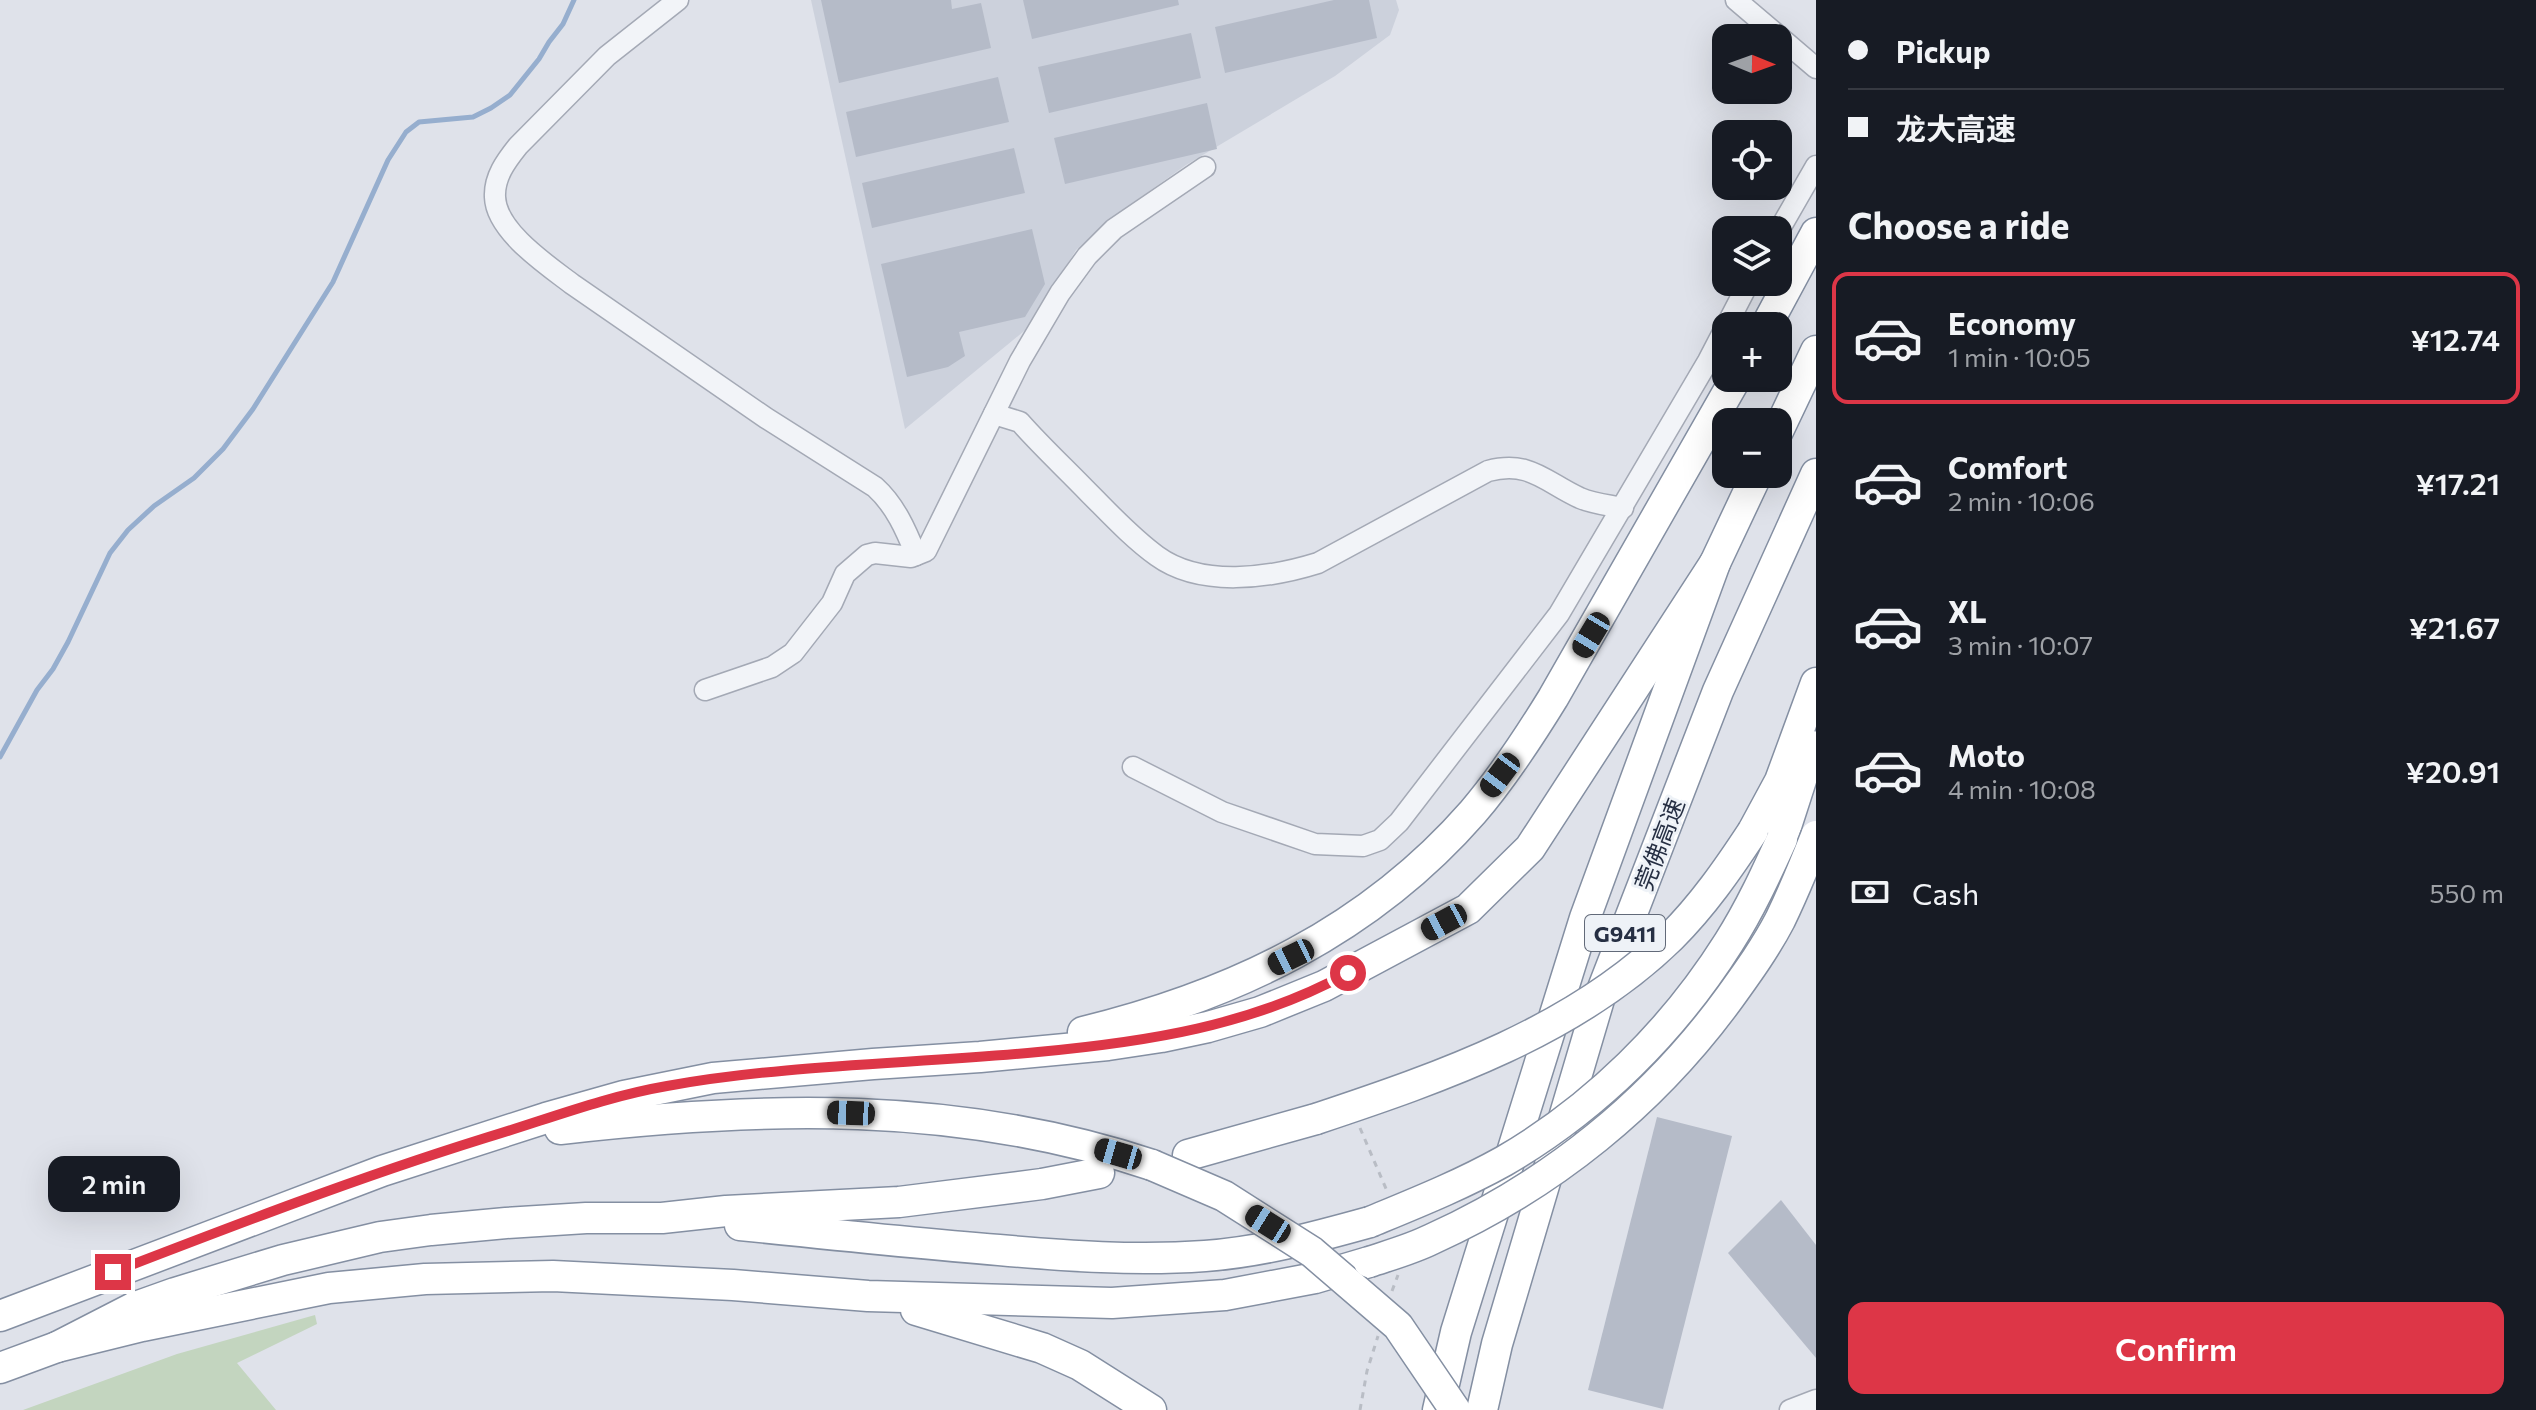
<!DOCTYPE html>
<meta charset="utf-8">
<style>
:root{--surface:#171b24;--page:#20242c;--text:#f1f3f6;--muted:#9ea1a6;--line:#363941;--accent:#dd3647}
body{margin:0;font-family:Commissioner,"Noto Sans SC",sans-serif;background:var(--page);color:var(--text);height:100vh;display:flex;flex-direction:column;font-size:30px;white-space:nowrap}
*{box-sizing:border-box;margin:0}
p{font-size:26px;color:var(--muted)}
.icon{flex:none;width:44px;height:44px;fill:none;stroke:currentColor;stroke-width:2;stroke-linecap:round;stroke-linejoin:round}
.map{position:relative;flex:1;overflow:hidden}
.panel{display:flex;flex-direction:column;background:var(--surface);width:720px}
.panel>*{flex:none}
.top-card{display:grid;align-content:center;height:176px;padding:0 32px;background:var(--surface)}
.needle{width:52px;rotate:91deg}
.buttons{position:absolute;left:1712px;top:24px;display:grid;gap:16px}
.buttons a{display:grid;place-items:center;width:80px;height:80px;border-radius:16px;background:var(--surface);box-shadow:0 8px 32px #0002;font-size:40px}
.end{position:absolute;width:36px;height:36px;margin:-18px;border:10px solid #dd3647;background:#fff;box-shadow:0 0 0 4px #fff}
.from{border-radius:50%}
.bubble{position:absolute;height:56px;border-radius:16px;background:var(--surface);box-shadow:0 8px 32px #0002;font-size:26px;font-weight:600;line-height:56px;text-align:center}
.car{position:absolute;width:24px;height:48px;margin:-24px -12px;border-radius:10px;box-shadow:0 0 6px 2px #0007;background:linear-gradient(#222 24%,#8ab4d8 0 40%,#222 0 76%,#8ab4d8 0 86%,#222 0)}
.top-card b{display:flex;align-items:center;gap:28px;height:76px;font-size:30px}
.top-card b+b{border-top:2px solid var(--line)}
.top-card i{width:20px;height:20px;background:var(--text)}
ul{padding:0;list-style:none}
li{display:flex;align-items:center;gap:24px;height:132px;margin:0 16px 12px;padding:0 16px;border:4px solid transparent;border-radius:16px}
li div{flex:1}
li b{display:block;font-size:30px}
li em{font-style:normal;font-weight:600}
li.selected{border-color:var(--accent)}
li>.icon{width:72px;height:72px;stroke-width:1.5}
h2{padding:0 32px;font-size:36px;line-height:96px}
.pay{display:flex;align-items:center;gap:20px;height:88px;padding:0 32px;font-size:30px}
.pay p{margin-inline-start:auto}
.action{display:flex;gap:16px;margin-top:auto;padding:16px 32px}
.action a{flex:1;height:92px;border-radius:16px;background:var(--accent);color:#fff;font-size:32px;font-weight:600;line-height:92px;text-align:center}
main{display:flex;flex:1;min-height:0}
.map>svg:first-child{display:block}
</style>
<main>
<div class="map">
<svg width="1816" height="1410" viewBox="0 0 1816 1410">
<rect width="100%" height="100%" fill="#dfe2ea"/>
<path fill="#ccd1dc" d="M811,0H1396L1399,10L1390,35L1335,76L1186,165L1109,220L1076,250L1029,327L905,429Z"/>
<path fill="#c3d5bf" d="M315,1315L317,1324L237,1363L276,1410H23L177,1354Z"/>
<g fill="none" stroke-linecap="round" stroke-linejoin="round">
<path stroke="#96aece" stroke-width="5" d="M0,757L37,690L53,669L68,642L110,553L128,530L154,506L194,478L223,449L253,409L333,282L388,160L406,132L419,122L473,117L491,108L510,95L539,59L549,42L563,24L574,0"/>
</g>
<g fill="#b5bbc8">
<path d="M821,0H951L952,9L981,3L991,48L839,83Z"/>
<path d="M1023,0H1178L1179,5L1032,39Z"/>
<path d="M1334,0H1369L1377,38L1225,73L1215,27Z"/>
<path d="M1191,33L1201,78L1049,113L1038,67Z"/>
<path d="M998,77L1009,122L856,157L846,112Z"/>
<path d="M1207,103L1217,149L1065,184L1054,138Z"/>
<path d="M1014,148L1025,193L872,228L862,183Z"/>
<path d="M1032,229L1045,284L1025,317L959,332L965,356L948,367L907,377L881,264Z"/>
<path d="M1657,1117L1732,1136L1663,1409L1588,1390Z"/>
<path d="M1781,1200L1816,1245V1358L1728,1253Z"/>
</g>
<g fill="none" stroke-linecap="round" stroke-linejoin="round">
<defs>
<g id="minor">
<path d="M678,0L607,56L518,146C506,161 494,177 495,197C496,231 547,265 572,284L766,418L875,487C895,505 906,530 916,555"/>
<path d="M1736,0L1816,68"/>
<path d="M1778,232L1816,166"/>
<path d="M994,414L1020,422C1042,447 1066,469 1089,493C1110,514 1132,538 1157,556C1201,588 1270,578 1318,563L1488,471C1530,460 1545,482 1580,498C1594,504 1608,505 1623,508"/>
<path d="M705,690L772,667L793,653L832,603L845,574L867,555L875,553L911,557L926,551L1020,361L1060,293L1087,256L1114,229L1205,167"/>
<path d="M1133,767L1222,812L1315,844L1363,846L1380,840L1399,822L1559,614L1708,361L1749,282"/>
<path d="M1790,1410L1816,1400"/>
</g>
<g id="highway">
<path d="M1766,326L1816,233"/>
<path d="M1778,431L1816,351"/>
<path d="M1753,831L1780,781L1816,683"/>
<path d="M1782,839L1812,746"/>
<path d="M1083,1032C1234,995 1369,931 1473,812C1503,777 1529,737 1553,698L1736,378"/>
<path d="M560,1129C761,1106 957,1100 1152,1165"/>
<path d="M1188,1155L1316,1119"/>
<path d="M740,1225C826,1234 912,1243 999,1250C1067,1256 1136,1261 1205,1256C1261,1252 1316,1237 1370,1222"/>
<path d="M916,1310L1042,1348L1080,1365L1151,1410"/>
<path d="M0,1316L382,1171L546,1118L624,1096L713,1078L873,1064L980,1057L1108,1045L1161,1037L1208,1027L1260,1012L1324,986L1468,909L1530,848L1715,563"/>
<path d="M57,1347L142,1326L329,1288L425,1279L553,1276L733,1285L868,1296L1112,1303L1225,1295L1315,1278L1369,1262"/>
<path d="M0,1368L57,1347L133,1308L175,1293L283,1260L380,1237L431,1230L506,1223L586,1218H662L726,1211L899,1202L1042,1184L1099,1173"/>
<path d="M1438,1410L1456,1332L1585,918L1715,563L1757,474"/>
<path d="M1482,1410L1497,1344L1600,996L1718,691L1816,474"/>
</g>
</defs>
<use href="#minor" stroke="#a4a9b5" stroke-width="23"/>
<use href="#highway" stroke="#848fa2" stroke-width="33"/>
<g stroke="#b9bdc5" stroke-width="3" stroke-dasharray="6 6" stroke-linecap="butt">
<path d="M1360,1128L1387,1191"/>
<path d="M1392,1291L1398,1275"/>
<path d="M1360,1410L1367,1371L1378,1336"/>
</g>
<use href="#minor" stroke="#f2f4f8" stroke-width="20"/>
<use href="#highway" stroke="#fff" stroke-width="30"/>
<defs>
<g id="highway-bridge">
<path d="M1316,1119C1442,1077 1575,1031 1671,937C1703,905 1728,869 1753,831"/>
<path d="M1152,1165L1224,1196L1312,1252L1398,1326L1455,1410"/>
<path d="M1370,1222C1416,1203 1461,1185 1504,1161C1595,1108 1673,1031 1729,942C1750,909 1766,874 1782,839"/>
<path d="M1369,1262C1390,1255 1412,1249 1432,1239C1551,1185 1653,1103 1730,997C1748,972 1766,947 1780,920C1793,893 1805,864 1816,836"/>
</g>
</defs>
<use href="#highway-bridge" stroke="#848fa2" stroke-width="33" stroke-linecap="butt"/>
<use href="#highway-bridge" stroke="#fff" stroke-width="30"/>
</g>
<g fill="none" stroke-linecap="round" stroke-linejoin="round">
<path stroke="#dd3647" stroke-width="10" d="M113,1272C235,1225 357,1178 482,1139C543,1121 603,1097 667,1086C789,1064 915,1064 1038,1052C1146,1042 1251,1026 1348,973"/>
</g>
<g text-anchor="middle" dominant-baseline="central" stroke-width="6" stroke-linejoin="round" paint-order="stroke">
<rect fill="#eef2f7" stroke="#626a79" stroke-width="2" x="1585" y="915" width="80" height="36" rx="6"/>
<g font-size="22" font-weight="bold" fill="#262f43">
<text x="1625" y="933">G9411</text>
</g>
<g font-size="24" fill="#262f43" stroke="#eef2f7">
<text transform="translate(1659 844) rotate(-69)">莞佛高速</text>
</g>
</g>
</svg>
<div class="buttons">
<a><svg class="needle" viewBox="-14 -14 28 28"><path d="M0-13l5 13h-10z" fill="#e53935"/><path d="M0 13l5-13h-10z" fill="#9ea1a6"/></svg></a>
<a><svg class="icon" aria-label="locate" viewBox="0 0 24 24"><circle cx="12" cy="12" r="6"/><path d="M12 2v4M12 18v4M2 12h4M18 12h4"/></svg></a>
<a><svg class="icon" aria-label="layers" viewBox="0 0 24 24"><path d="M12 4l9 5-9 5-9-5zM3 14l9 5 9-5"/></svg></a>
<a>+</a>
<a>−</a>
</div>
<i class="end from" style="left:1348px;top:973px"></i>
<i class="end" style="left:113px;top:1272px"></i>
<div class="bubble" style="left:48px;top:1156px;width:132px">2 min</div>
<i class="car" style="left:1591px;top:635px;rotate:211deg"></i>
<i class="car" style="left:1500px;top:775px;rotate:217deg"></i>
<i class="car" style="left:1444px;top:922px;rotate:242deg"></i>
<i class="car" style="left:1291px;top:957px;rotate:244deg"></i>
<i class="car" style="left:851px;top:1113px;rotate:272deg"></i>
<i class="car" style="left:1118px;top:1154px;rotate:286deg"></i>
<i class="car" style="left:1268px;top:1224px;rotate:302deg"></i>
</div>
<section class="panel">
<div class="top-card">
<b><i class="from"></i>Pickup</b>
<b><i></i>龙大高速</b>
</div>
<h2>Choose a ride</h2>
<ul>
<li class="selected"><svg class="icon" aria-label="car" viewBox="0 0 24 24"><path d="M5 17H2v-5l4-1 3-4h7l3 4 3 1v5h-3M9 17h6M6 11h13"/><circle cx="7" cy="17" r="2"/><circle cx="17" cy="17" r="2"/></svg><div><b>Economy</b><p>1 min · 10:05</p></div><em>¥12.74</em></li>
<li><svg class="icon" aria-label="car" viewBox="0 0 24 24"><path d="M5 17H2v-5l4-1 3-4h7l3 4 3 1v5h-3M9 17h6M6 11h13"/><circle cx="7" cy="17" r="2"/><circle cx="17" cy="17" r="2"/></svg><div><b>Comfort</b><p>2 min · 10:06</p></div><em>¥17.21</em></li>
<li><svg class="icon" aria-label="car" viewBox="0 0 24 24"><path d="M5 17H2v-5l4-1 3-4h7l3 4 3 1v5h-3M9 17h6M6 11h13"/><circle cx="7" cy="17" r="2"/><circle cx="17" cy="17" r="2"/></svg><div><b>XL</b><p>3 min · 10:07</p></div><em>¥21.67</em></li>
<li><svg class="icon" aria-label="car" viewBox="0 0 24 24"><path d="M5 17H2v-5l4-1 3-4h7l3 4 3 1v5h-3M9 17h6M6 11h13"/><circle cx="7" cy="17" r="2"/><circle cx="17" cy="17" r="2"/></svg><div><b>Moto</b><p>4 min · 10:08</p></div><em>¥20.91</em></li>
</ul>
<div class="pay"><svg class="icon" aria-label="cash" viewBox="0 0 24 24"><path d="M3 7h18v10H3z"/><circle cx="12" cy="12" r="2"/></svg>Cash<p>550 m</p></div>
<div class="action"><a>Confirm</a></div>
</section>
</main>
